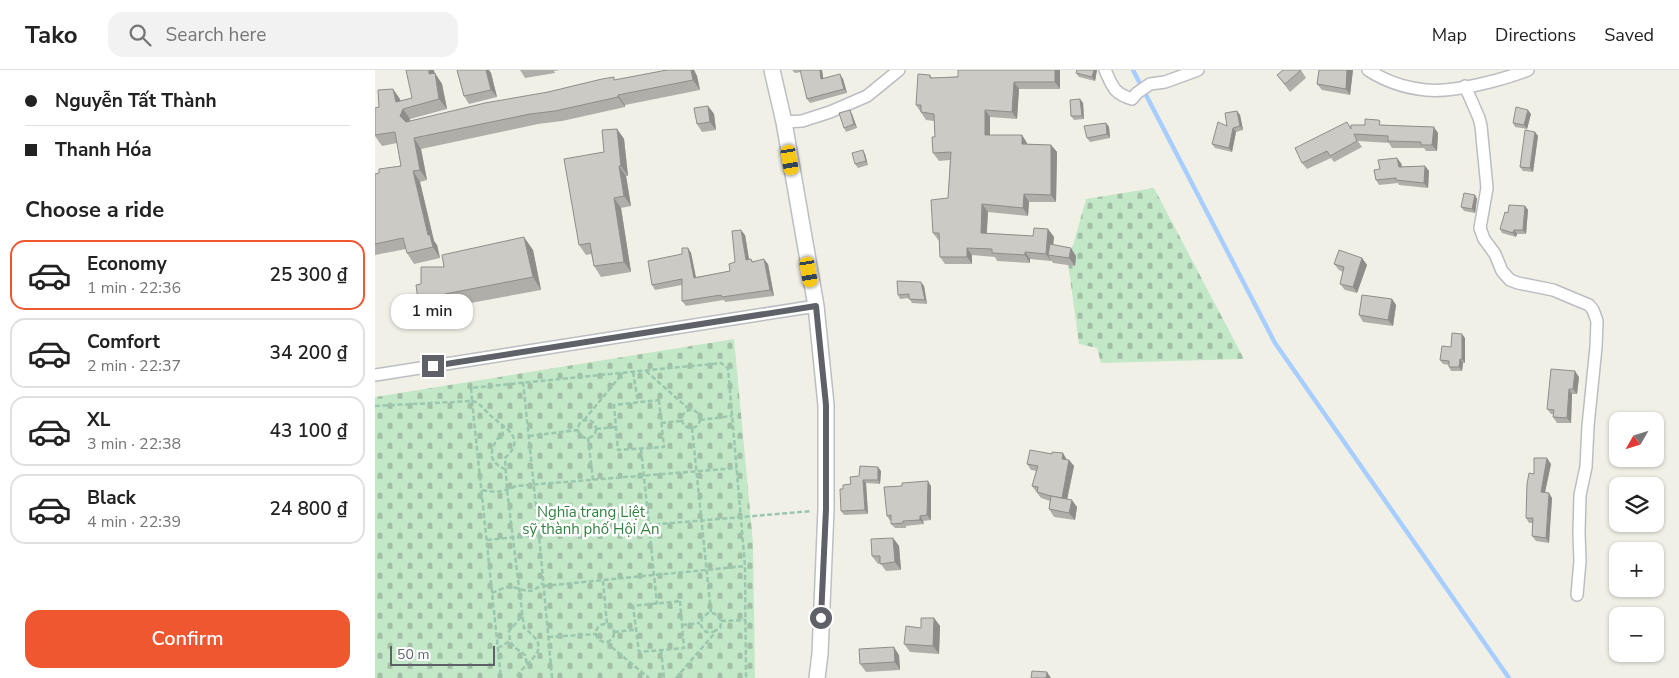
<!DOCTYPE html>
<meta charset="utf-8">
<style>
:root{--surface:#fff;--page:#f2f2f2;--text:#222;--muted:#767676;--line:#e0e0e0;--accent:#ee5730}
body{margin:0;font-family:"Nunito Sans",sans-serif;background:var(--page);color:var(--text);height:100vh;display:flex;flex-direction:column;font-size:19px;white-space:nowrap}
*{box-sizing:border-box;margin:0}
p{font-size:16px;color:var(--muted)}
.icon{flex:none;width:28px;height:28px;fill:none;stroke:currentColor;stroke-width:2;stroke-linecap:round;stroke-linejoin:round}
.map{position:relative;flex:1;overflow:hidden}
.drawer{display:flex;flex-direction:column;background:var(--surface);width:375px}
.drawer>*{flex:none}
.top-card{display:grid;align-content:center;height:110px;padding:0 25px;background:var(--surface)}
.needle{width:32px;rotate:231deg}
.fabs{position:absolute;left:1234px;top:342px;display:grid;gap:10px}
.fabs a{display:grid;place-items:center;width:55px;height:55px;border-radius:10px;background:var(--surface);box-shadow:0 1px 4px #0004;font-size:25px}
.scale{position:absolute;left:15px;bottom:12px;width:105px;box-sizing:border-box;padding-left:5px;border:2px solid #5e6167;border-top:0;font-size:14px;line-height:18px;white-space:nowrap;color:#5e6167;-webkit-text-stroke:4px #fff;paint-order:stroke}
.end{position:absolute;width:22px;height:22px;margin:-11px;border:6px solid #5e6167;background:#fff;box-shadow:0 0 0 2px #fff}
.from{border-radius:50%}
.bubble{position:absolute;height:35px;border-radius:15px;background:var(--surface);box-shadow:0 1px 4px #0004;font-size:16px;font-weight:600;line-height:35px;text-align:center}
.car{position:absolute;width:15px;height:30px;margin:-15px -8px;border-radius:6px;box-shadow:0 0 4px 1px #0007;background:linear-gradient(#f5c518 24%,#345 0 40%,#f5c518 0 76%,#345 0 86%,#f5c518 0)}
.top-card b{display:flex;align-items:center;gap:18px;height:48px;font-size:19px}
.top-card b+b{border-top:1px solid var(--line)}
.top-card i{width:12px;height:12px;background:var(--text)}
ul{padding:0;list-style:none}
li{display:flex;align-items:center;gap:15px;height:70px;margin:0 10px 8px;padding:0 15px;border:2px solid var(--line);border-radius:15px}
li div{flex:1}
li b{display:block;font-size:19px}
li em{font-style:normal;font-weight:600}
li.current{border-color:var(--accent)}
li>.icon{width:45px;height:45px;stroke-width:1.5}
h2{padding:0 25px;font-size:22px;line-height:60px}
.action{display:flex;gap:10px;margin-top:auto;padding:10px 25px}
.action a{flex:1;height:58px;border-radius:15px;background:var(--accent);color:#fff;font-size:20px;font-weight:600;line-height:58px;text-align:center}
header{display:flex;align-items:center;gap:30px;box-sizing:border-box;height:70px;padding:0 25px;background:var(--surface);border-bottom:1px solid var(--line)}
header strong{font-size:24px}
nav{display:flex;gap:28px;margin-inline-start:auto;font-size:18px}
.search{width:350px;height:45px;background:var(--page);display:flex;align-items:center;gap:12px;box-sizing:border-box;padding:0 18px;border-radius:15px;color:var(--muted);font-size:19px}
main{display:flex;flex:1;min-height:0}
.map>svg:first-child{display:block}
</style>
<header>
<strong>Tako</strong>
<div class="search"><svg class="icon" aria-label="search" viewBox="0 0 24 24"><circle cx="10" cy="10" r="6"/><path d="M15 15l6 6"/></svg>Search here</div>
<nav><a>Map</a><a>Directions</a><a>Saved</a></nav>
</header>
<main>
<section class="drawer">
<div class="top-card">
<b><i class="from"></i>Nguyễn Tất Thành</b>
<b><i></i>Thanh Hóa</b>
</div>
<h2>Choose a ride</h2>
<ul>
<li class="current"><svg class="icon" aria-label="car" viewBox="0 0 24 24"><path d="M5 17H2v-5l4-1 3-4h7l3 4 3 1v5h-3M9 17h6M6 11h13"/><circle cx="7" cy="17" r="2"/><circle cx="17" cy="17" r="2"/></svg><div><b>Economy</b><p>1 min · 22:36</p></div><em>25 300 ₫</em></li>
<li><svg class="icon" aria-label="car" viewBox="0 0 24 24"><path d="M5 17H2v-5l4-1 3-4h7l3 4 3 1v5h-3M9 17h6M6 11h13"/><circle cx="7" cy="17" r="2"/><circle cx="17" cy="17" r="2"/></svg><div><b>Comfort</b><p>2 min · 22:37</p></div><em>34 200 ₫</em></li>
<li><svg class="icon" aria-label="car" viewBox="0 0 24 24"><path d="M5 17H2v-5l4-1 3-4h7l3 4 3 1v5h-3M9 17h6M6 11h13"/><circle cx="7" cy="17" r="2"/><circle cx="17" cy="17" r="2"/></svg><div><b>XL</b><p>3 min · 22:38</p></div><em>43 100 ₫</em></li>
<li><svg class="icon" aria-label="car" viewBox="0 0 24 24"><path d="M5 17H2v-5l4-1 3-4h7l3 4 3 1v5h-3M9 17h6M6 11h13"/><circle cx="7" cy="17" r="2"/><circle cx="17" cy="17" r="2"/></svg><div><b>Black</b><p>4 min · 22:39</p></div><em>24 800 ₫</em></li>
</ul>
<div class="action"><a>Confirm</a></div>
</section>
<div class="map">
<svg width="1304" height="608" viewBox="0 0 1304 608">
<defs>
<pattern id="cemetery-stones" width="16" height="16" patternUnits="userSpaceOnUse" patternTransform="scale(1.25)"><rect width="16" height="16" fill="#c3e8c8"/><path d="M2 7V4a2 2 0 0 1 4 0v3zM10 15v-3a2 2 0 0 1 4 0v3z" fill="#a2bfa6"/></pattern>
</defs>
<rect width="100%" height="100%" fill="#f1f0e7"/>
<g fill="url(#cemetery-stones)">
<path d="M779,118L869,289L726,293L722,278L704,274L693,193L711,129Z"/>
<path d="M359,269L378,473L380,608H0V327Z"/>
</g>
<g fill="none" stroke-linecap="round" stroke-linejoin="round">
<path stroke="#a8ceff" stroke-width="4.5" d="M758,0L900,273L1134,608"/>
<defs>
<g id="minor">
<path d="M730,0C738,17 738,23 757,29L762,23L775,14L790,12L823,0"/>
<path d="M993,0C1010,11 1031,18 1051,20C1078,23 1127,10 1153,0"/>
<path d="M1090,16L1104,48L1106,56L1112,118L1105,158L1109,169L1120,184L1127,201L1135,210L1143,213L1178,220L1214,235L1218,240L1222,251L1221,277L1213,356L1211,397L1205,425L1204,463L1205,491L1202,525"/>
<path d="M409,52L427,51L455,42L492,26L524,0"/>
<path d="M0,305L441,236"/>
</g>
<path id="secondary" d="M397,0L409,52L441,236L451,335V439L445,584L442,608"/>
</defs>
<use href="#minor" stroke="#bbbdc2" stroke-width="14"/>
<use href="#secondary" stroke="#bcbec4" stroke-width="18"/>
<g stroke="#9ac7ad" stroke-width="2.5" stroke-dasharray="5 2.5" stroke-linecap="butt">
<path d="M271,301L315,340"/>
<path d="M258,302L263,332"/>
<path d="M148,312L164,465L177,608"/>
<path d="M284,330L289,377L243,380L239,335Z"/>
<path d="M97,331C105,332 110,341 116,346C131,359 152,368 130,388L132,420L149,558C180,580 154,588 140,608"/>
<path d="M97,331L126,608"/>
<path d="M0,336L97,331L96,318L346,293L353,298L370,496L371,608"/>
<circle cx="316" cy="349" r="9"/>
<circle cx="212" cy="359" r="9"/>
<path d="M209,350L248,303"/>
<path d="M325,350L357,346"/>
<path d="M286,353L307,351"/>
<path d="M127,354L128,367L122,369C114,383 114,392 130,399"/>
<path d="M317,358L336,543"/>
<path d="M221,359L241,357"/>
<path d="M154,366L203,360"/>
<path d="M213,368L218,410"/>
<path d="M266,379L274,455L437,441"/>
<path d="M107,420C120,423 128,422 141,416L362,398"/>
<path d="M274,456L282,534"/>
<path d="M112,470L164,465"/>
<path d="M228,511L232,554"/>
<path d="M169,516L370,496"/>
<path d="M117,523C123,521 130,516 137,517C153,520 154,526 168,513"/>
<path d="M305,531L309,578L264,582L258,536Z"/>
<path d="M146,547L134,561L135,571L139,577L150,585L152,594"/>
<path d="M346,551L371,550"/>
<circle cx="230" cy="563" r="9"/>
<path d="M307,555L325,553"/>
<path d="M239,562L260,560"/>
<path d="M173,567L222,564"/>
<path d="M233,571L234,575L274,608"/>
<path d="M123,578L135,571"/>
<path d="M286,580L289,608"/>
<path d="M301,608L338,565V562L345,558C348,549 342,542 333,543L327,548L326,556L331,562H338"/>
</g>
<use href="#minor" stroke="#fff" stroke-width="11"/>
<use href="#secondary" stroke="#fff" stroke-width="15"/>
</g>
<g fill="#afaea9">
<path d="M82,0H114L116,3L122,27L94,34L89,26Z"/>
<path d="M145,0H185L179,1L180,3L150,8Z"/>
<path d="M292,0H319L322,6L325,20L250,35V37L187,51L163,54L46,79L52,110L45,112L59,171L62,175L65,188L39,194L32,183L31,179L0,185V104L4,103L26,96L22,73L7,76L0,66V38L4,37L18,19L25,31L37,28L59,3L67,14L72,39L35,49V51Z"/>
<path d="M417,0H447L448,8L468,9L472,23L435,33L432,29L426,2L420,3Z"/>
<path d="M685,0V19H644L642,49L615,47V65H647L652,73V74L676,75L682,82L681,132H654L653,146L613,142L612,163L658,166L673,159L679,167L678,175L701,186L700,196L678,193L676,190V191L655,189V193L622,191L620,187L597,185V194H570L565,187L564,171L558,163L573,128L575,90L564,91L558,83L560,67L559,51L551,50L541,35L555,5L557,8Z"/>
<path d="M722,0L720,11L704,7L701,3Z"/>
<path d="M926,0L931,8L915,22L902,5Z"/>
<path d="M944,0H978L975,25L947,20L942,14Z"/>
<path d="M705,29L708,33L709,49L699,50L696,46Z"/>
<path d="M333,36L339,44L341,60L327,62L322,54Z"/>
<path d="M862,41L865,45L868,60L861,62L857,82L840,78L837,74Z"/>
<path d="M477,44L482,58L471,62L469,58Z"/>
<path d="M1156,44L1152,59L1140,57L1138,53Z"/>
<path d="M731,53L734,57L735,68L715,72L712,68Z"/>
<path d="M990,55H1007L1063,63L1062,81H1051L1049,78H1017L1014,73L983,71L987,77L959,92L956,88L932,99L927,93L976,57Z"/>
<path d="M242,59L249,69L253,106H251L256,136L246,138L256,202L226,207L219,196L216,184L211,185L204,175L229,82Z"/>
<path d="M1160,62L1163,66L1158,102L1148,101L1145,97Z"/>
<path d="M490,84L493,95L483,98L480,94Z"/>
<path d="M1026,93L1027,97L1050,96L1054,101L1053,118L1024,115L1023,113L1004,115L1001,110L1005,99Z"/>
<path d="M1100,125L1102,129L1100,143L1089,141L1086,137Z"/>
<path d="M1150,136L1153,140L1151,164H1142L1141,167L1127,163L1125,159L1133,143Z"/>
<path d="M370,165L374,189L378,191L393,194L399,226L350,232L349,230L311,236L307,231V215L280,220L277,215L307,184L313,178L316,183L321,207L355,201L360,192Z"/>
<path d="M158,180L166,220L79,236L80,254L48,257L39,245L43,230L69,197Z"/>
<path d="M987,188L992,195L982,223L970,220L965,214L968,202L964,200L959,194Z"/>
<path d="M549,216L552,234L537,233L534,228L525,229L523,225Z"/>
<path d="M1017,229L1021,235L1018,256L988,252L984,245Z"/>
<path d="M1090,268V293H1088L1087,301H1076L1074,297V295L1068,294L1065,290L1076,277Z"/>
<path d="M1204,307L1202,324H1197L1196,353H1182L1178,347L1179,344H1176L1172,339Z"/>
<path d="M692,390H694L699,396L692,429L702,437L700,450L679,447L674,439L675,431L666,428L657,416L661,401L656,400L652,394Z"/>
<path d="M1176,394L1170,422L1177,428L1174,473L1161,471L1157,466L1158,453H1154L1151,448L1159,404Z"/>
<path d="M506,401L505,414L491,413L493,444L469,445L466,441L468,419L476,414L484,406Z"/>
<path d="M556,416V450L548,451L549,454L531,456V458H520L516,454V450L515,451L512,446Z"/>
<path d="M518,468L524,476L526,500L511,501L505,493L503,494L497,486Z"/>
<path d="M559,548L565,556L564,584L535,582L529,574L546,558Z"/>
<path d="M524,585L525,600L491,602L485,594Z"/>
</g>
<g fill="#8f8d89">
<path d="M54,0H59L62,14L54,4Z"/>
<path d="M111,0H114L116,3L122,27L116,20Z"/>
<path d="M316,0H319L322,6L325,20L318,10Z"/>
<path d="M445,0H447L449,13L446,9Z"/>
<path d="M680,0H685V19L680,12Z"/>
<path d="M719,0H722L720,11L717,7Z"/>
<path d="M972,0H978L975,25L971,19Z"/>
<path d="M60,3L67,14L72,39L64,29Z"/>
<path d="M465,4L468,9L472,23L469,19Z"/>
<path d="M639,12L644,19L642,49L637,42Z"/>
<path d="M18,19L25,29L28,40V39L35,49L33,56L25,46Z"/>
<path d="M243,25L250,35V37L243,27Z"/>
<path d="M705,29L708,33L709,49L707,46Z"/>
<path d="M333,36L339,44L341,60L335,52Z"/>
<path d="M475,40L477,44L482,58L479,54Z"/>
<path d="M610,40L615,47V73L610,65Z"/>
<path d="M1153,40L1156,44L1152,59L1149,55Z"/>
<path d="M862,41L865,45L868,60L865,56Z"/>
<path d="M731,53L734,57L735,68L732,64Z"/>
<path d="M1059,57L1063,63L1062,81L1057,75Z"/>
<path d="M858,58L861,62L857,82L854,78Z"/>
<path d="M242,59L249,69L253,106L246,96Z"/>
<path d="M1160,62L1163,66L1158,102L1155,98Z"/>
<path d="M647,65L652,73V82L647,74Z"/>
<path d="M39,68L46,79L52,110L45,100Z"/>
<path d="M676,75L682,82L681,132L676,125Z"/>
<path d="M488,80L490,84L493,95L491,91Z"/>
<path d="M1022,88L1026,93L1028,102L1024,97Z"/>
<path d="M244,96L251,106L256,136L249,126Z"/>
<path d="M1050,96L1054,101L1053,118L1049,113Z"/>
<path d="M38,101L45,112L59,171L62,175L65,188L58,177L53,165Z"/>
<path d="M649,124L654,132L653,146L648,138Z"/>
<path d="M1100,125L1102,129L1100,143L1097,139Z"/>
<path d="M239,128L246,138L256,202L249,192Z"/>
<path d="M607,134L613,142L611,170L606,163Z"/>
<path d="M1150,136L1153,140L1151,164L1148,160Z"/>
<path d="M673,159L679,167L677,186L673,185L676,190V191L671,184Z"/>
<path d="M366,160L370,165L375,195L371,190Z"/>
<path d="M1139,160L1142,164L1141,167L1138,163Z"/>
<path d="M149,167L158,180L166,220L158,207Z"/>
<path d="M313,178L316,183L322,213L319,208Z"/>
<path d="M592,178L597,185V194L592,187Z"/>
<path d="M696,178L701,186L700,196L694,188Z"/>
<path d="M650,182L655,189V193L650,185Z"/>
<path d="M987,188L992,195L982,223L978,217Z"/>
<path d="M389,189L393,194L399,226L395,220Z"/>
<path d="M546,212L549,216L552,234L550,230Z"/>
<path d="M70,224L79,236L80,254L71,241Z"/>
<path d="M1017,229L1021,235L1018,256L1013,250Z"/>
<path d="M1087,264L1090,268V293L1087,289Z"/>
<path d="M1085,289L1088,293L1087,301L1084,297Z"/>
<path d="M1200,301L1204,307L1202,324L1198,319Z"/>
<path d="M1194,319L1197,324L1196,353L1192,348Z"/>
<path d="M688,383L692,390L687,389Z"/>
<path d="M1172,388L1176,394L1169,427L1166,422Z"/>
<path d="M694,390L699,396L691,435L687,429Z"/>
<path d="M503,397L506,401L505,414L503,410Z"/>
<path d="M488,410L491,413L493,444L490,440Z"/>
<path d="M553,411L556,416V450L552,445Z"/>
<path d="M1174,423L1177,428L1174,473L1171,468Z"/>
<path d="M697,430L702,437L700,450L694,443Z"/>
<path d="M545,446L548,451L549,454L545,450Z"/>
<path d="M518,468L524,476L526,500L520,492Z"/>
<path d="M559,548L565,556L564,584L558,576Z"/>
<path d="M519,577L524,585L525,600L520,592Z"/>
<path d="M672,602L676,608H671Z"/>
</g>
<g fill="#cccac4" stroke="#8f8d89">
<path d="M31,0H54V4L60,3L64,29L28,39L25,46L31,52L110,33L173,22L227,9L239,7V10L292,0H316L318,10L243,25V27L180,41L155,44L39,68L45,100L38,101L53,165H55L58,177L32,183L28,168L0,174V104L4,103V99L26,96L20,62L0,65V38L4,37L3,20L18,19L21,32L37,28Z"/>
<path d="M82,0H111L116,20L89,26Z"/>
<path d="M425,0H445L446,9L465,4L469,19L432,29Z"/>
<path d="M583,0H680V12H639L637,42L610,40V65H647V74L676,75V125L649,124L648,138L607,134L606,163L658,166L659,158L673,159L671,184L650,182V185L617,183V179L592,178V187H565L564,163H558L556,130L573,128L576,82L558,83L557,67H560L559,44L546,42V35H541L543,4L555,5V8L583,7Z"/>
<path d="M702,0H719L717,7L701,3Z"/>
<path d="M908,0H926L910,14L902,5Z"/>
<path d="M944,0H972L971,19L942,14Z"/>
<path d="M705,29L707,46H696L695,30Z"/>
<path d="M333,36L335,52L322,54L319,38Z"/>
<path d="M1141,37L1153,40L1149,55L1138,53Z"/>
<path d="M475,40L479,54L469,58L464,43Z"/>
<path d="M862,41L865,56L858,58L854,78L837,74L843,52L852,56L850,43Z"/>
<path d="M990,49L1003,50L1005,51L1004,55L1059,57L1057,75H1046V72L1013,71V66L979,64L982,71L955,86L952,81L927,93L920,78L972,52L976,59V55H990Z"/>
<path d="M731,53L732,64L712,68L709,56Z"/>
<path d="M242,59L246,96H244L249,126L239,128L249,192L219,196L215,173L204,175L189,89L229,82L227,60Z"/>
<path d="M1150,60L1160,62L1155,98L1145,97Z"/>
<path d="M488,80L491,91L480,94L477,83Z"/>
<path d="M1022,88L1024,97L1050,96L1049,113L1021,110V108L1001,110L999,100L1005,99L1003,90Z"/>
<path d="M1089,123L1100,125L1097,139L1086,137Z"/>
<path d="M1134,135L1150,136L1148,160H1139L1138,163L1125,159L1130,142L1133,143Z"/>
<path d="M366,160L371,190L376,189L377,192L389,189L395,220L347,227L346,225L307,231V209L277,215L273,191L307,184V178H313L319,208L355,201L354,194L360,192L357,161Z"/>
<path d="M149,167L158,207L70,224L71,241L39,245L37,231L43,230L41,215L46,214V197H69L67,185Z"/>
<path d="M675,174L696,178L694,188L673,185Z"/>
<path d="M964,180L987,188L978,217L965,214L969,197L959,194Z"/>
<path d="M522,211L546,212L550,230L534,229V224L523,225Z"/>
<path d="M987,225L1017,229L1013,250L984,245Z"/>
<path d="M1077,263L1087,264V289H1085L1084,297H1074V291L1065,290L1067,276L1076,277Z"/>
<path d="M1176,299L1200,301L1198,319H1194L1192,348L1178,347L1179,340L1172,339Z"/>
<path d="M655,380L677,384V382L688,383L687,389L694,390L687,428L676,426L662,422L663,417L657,416L663,396L652,394Z"/>
<path d="M1159,388H1172L1166,422L1174,423L1171,468L1157,466L1158,448H1151L1152,414L1154,403L1159,404Z"/>
<path d="M485,396L503,397V410H488L490,440L466,441L465,419H468V415L476,414L475,407L484,406Z"/>
<path d="M553,411L552,445L545,446V450L528,451V453L516,454V445L512,446L509,417L527,416V413Z"/>
<path d="M676,426L697,430L694,443L674,439Z"/>
<path d="M518,468L520,492L505,494V486H497L496,469Z"/>
<path d="M546,548H559L558,576L529,574L531,556L546,558Z"/>
<path d="M519,577L520,592L485,594L484,579Z"/>
<path d="M657,601L672,602L671,608H656Z"/>
</g>
<g fill="none" stroke-linecap="round" stroke-linejoin="round">
<path stroke="#5e6167" stroke-width="6" d="M58,296L441,236L451,335V439L446,548"/>
</g>
<g text-anchor="middle" dominant-baseline="central" stroke-width="5" stroke-linejoin="round" paint-order="stroke">
<g font-size="15" fill="#328241" stroke="#fff">
<text x="216" y="442">Nghĩa trang Liệt<tspan x="216" dy="17">sỹ thành phố Hội An</tspan></text>
</g>
</g>
</svg>
<div class="fabs">
<a><svg class="needle" viewBox="-14 -14 28 28"><path d="M0-13l5 13h-10z" fill="#e53935"/><path d="M0 13l5-13h-10z" fill="#767676"/></svg></a>
<a><svg class="icon" aria-label="layers" viewBox="0 0 24 24"><path d="M12 4l9 5-9 5-9-5zM3 14l9 5 9-5"/></svg></a>
<a>+</a>
<a>−</a>
</div>
<div class="scale">50 m</div>
<i class="end from" style="left:446px;top:548px"></i>
<i class="end" style="left:58px;top:296px"></i>
<div class="bubble" style="left:16px;top:224px;width:82px">1 min</div>
<i class="car" style="left:415px;top:90px;rotate:170deg"></i>
<i class="car" style="left:434px;top:202px;rotate:170deg"></i>
</div>
</main>
